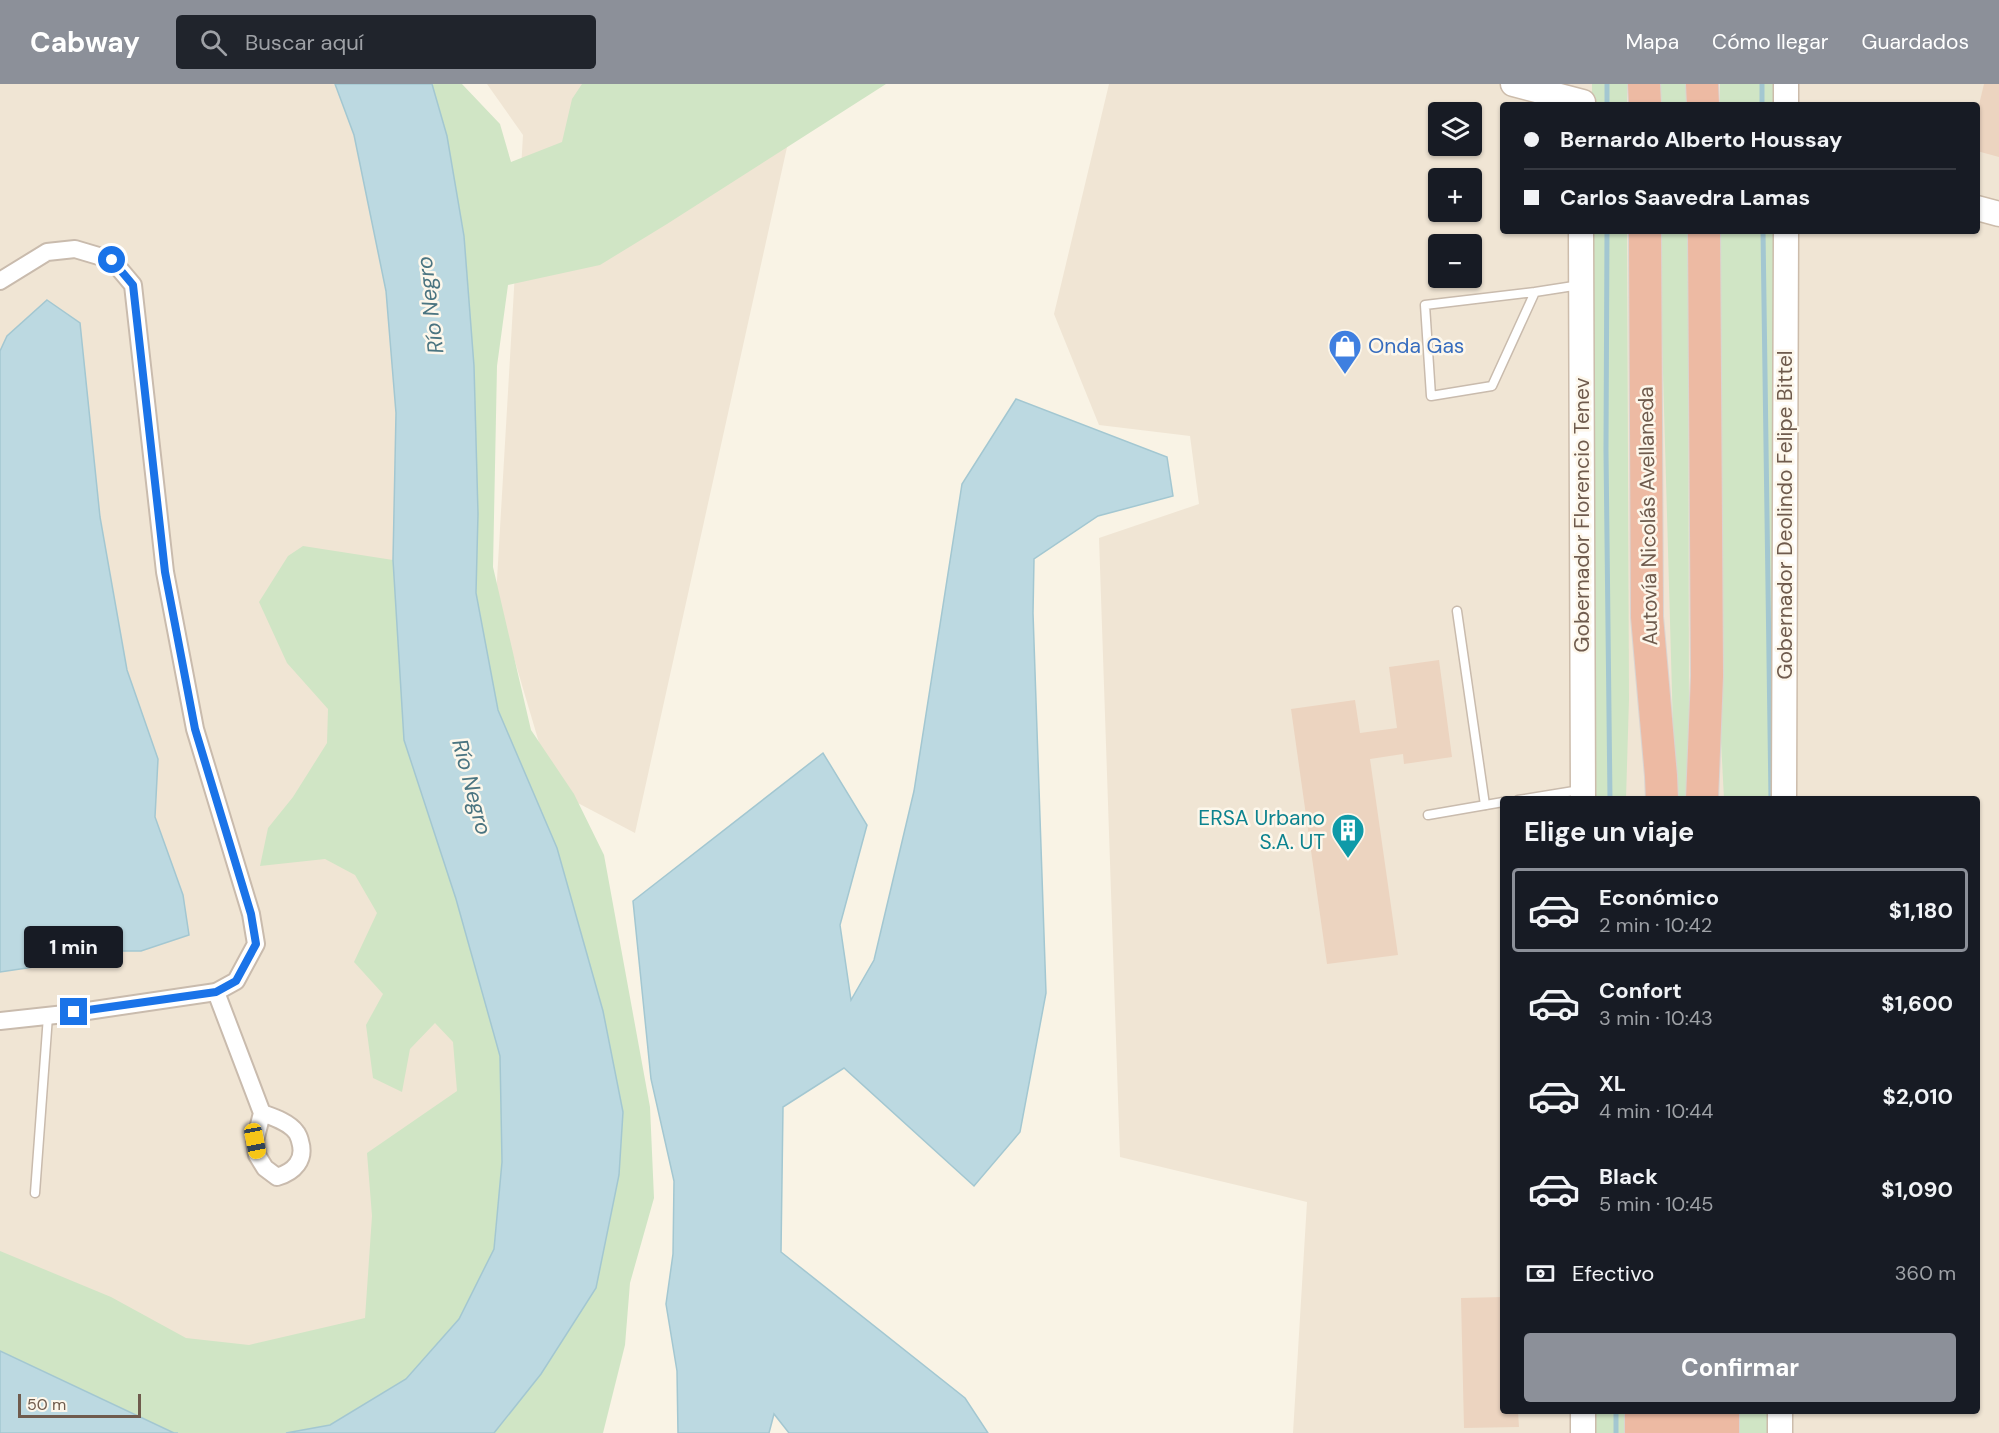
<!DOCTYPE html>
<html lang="es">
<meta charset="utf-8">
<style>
:root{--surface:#171b24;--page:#20242c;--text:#f1f3f6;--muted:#9ea1a6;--line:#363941;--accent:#8c9099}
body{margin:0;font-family:"DM Sans",sans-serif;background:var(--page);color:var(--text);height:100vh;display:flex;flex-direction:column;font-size:22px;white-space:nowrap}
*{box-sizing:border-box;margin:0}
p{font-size:20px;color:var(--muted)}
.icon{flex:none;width:33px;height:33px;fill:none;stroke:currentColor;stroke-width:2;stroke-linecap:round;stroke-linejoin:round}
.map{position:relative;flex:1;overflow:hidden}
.sheet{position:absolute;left:1500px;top:712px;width:480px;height:618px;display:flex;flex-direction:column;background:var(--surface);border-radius:6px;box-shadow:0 2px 4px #0004}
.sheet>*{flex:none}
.hud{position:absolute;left:1500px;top:18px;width:480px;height:132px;border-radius:6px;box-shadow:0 2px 4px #0004;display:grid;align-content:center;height:132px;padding:0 24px;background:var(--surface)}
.buttons{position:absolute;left:1428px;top:18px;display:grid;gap:12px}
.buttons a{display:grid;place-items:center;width:54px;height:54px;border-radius:6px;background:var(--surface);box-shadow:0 2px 4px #0004;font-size:30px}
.scale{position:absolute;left:18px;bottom:15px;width:123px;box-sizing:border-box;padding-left:6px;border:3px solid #6f5b4d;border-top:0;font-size:16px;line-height:21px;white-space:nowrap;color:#6f5b4d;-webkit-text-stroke:4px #fdf7eb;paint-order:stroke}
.end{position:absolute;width:27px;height:27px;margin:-14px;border:8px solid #1a73e8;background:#fff;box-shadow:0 0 0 3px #fff}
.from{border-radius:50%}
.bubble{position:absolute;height:42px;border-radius:6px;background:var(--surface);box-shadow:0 2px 4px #0004;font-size:20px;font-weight:700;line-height:42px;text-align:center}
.car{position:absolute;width:18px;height:36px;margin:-18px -9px;border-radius:8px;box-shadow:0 0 4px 2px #0007;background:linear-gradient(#f5c518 24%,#345 0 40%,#f5c518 0 76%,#345 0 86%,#f5c518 0)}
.hud b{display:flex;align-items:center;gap:21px;height:57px;font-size:22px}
.hud b+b{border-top:2px solid var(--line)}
.hud i{width:15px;height:15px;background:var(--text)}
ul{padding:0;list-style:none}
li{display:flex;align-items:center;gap:18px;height:84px;margin:0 12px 9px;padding:0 12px;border:3px solid transparent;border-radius:6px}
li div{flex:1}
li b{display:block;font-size:22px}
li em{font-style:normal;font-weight:700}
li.on{border-color:var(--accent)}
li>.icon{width:54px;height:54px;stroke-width:1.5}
h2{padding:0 24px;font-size:27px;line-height:72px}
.pay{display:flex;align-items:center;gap:15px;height:66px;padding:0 24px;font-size:22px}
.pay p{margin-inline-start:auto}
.action{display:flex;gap:12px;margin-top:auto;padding:12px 24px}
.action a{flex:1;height:69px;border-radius:6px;background:var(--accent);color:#fff;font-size:24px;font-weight:700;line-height:69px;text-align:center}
header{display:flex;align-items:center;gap:36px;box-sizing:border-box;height:84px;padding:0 30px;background:var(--accent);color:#fff}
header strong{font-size:28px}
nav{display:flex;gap:33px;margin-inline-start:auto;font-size:21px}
.search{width:420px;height:54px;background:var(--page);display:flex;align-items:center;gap:15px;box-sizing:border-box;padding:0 21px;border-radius:6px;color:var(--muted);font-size:22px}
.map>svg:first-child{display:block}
</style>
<header>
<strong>Cabway</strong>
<div class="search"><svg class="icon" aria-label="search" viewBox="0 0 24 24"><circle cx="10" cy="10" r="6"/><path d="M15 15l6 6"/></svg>Buscar aquí</div>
<nav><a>Mapa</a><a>Cómo llegar</a><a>Guardados</a></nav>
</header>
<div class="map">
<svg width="1999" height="1349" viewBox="0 0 1999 1349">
<rect width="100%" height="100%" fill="#f9f3e5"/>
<g fill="#f0e5d4" fill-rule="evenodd">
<path d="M0,0H335L354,51L386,207L396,329L393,476L399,575L502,1078L286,1349H178L0,1267Z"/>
<path d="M487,0H801L635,749L553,706L496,513L523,51Z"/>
<path d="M1109,0H1999V1349H1293L1307,1118L1120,1073L1099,454L1199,420L1190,352L1099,341L1054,230ZM1503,21H1977V147H1503ZM1438,28H1472V62H1438ZM1438,94H1472V128H1438ZM1438,160H1472V194H1438ZM1503,716H1977V1328H1503Z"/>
</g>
<g fill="#d0e5c5">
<path d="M432,0H462L500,40L511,78L562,58L572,15L582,0H886L667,140L600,181L508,201L497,282L493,483L531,646L574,710L604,771L650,1023L654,1114L630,1199L625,1261L603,1349H494L541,1290L557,764L498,626L476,509L478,430L474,282L464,152L447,52Z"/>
<rect x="1592" y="0" width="35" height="21"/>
<rect x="1658" y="0" width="30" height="21"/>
<rect x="1720" y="0" width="56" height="21"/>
<path d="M1592,147H1627L1629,615L1626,715H1594Z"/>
<path d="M1659,147H1688L1689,651L1687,715H1675Z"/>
<path d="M1720,147H1775L1774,715H1724L1720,638Z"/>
<path d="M303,462L393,476L399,575L456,815L500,972L502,1078L494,1165L459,1235L406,1295L330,1341L286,1349H174L0,1267V1167L111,1213L186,1254L249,1261L365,1234L372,1132L367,1069L457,1007L453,958L435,939L410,965L402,1008L373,994L366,941L383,910L354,878L377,829L355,791L325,775L260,782L268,744L293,713L327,659L328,625L287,579L259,518L288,472Z"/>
<path d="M1596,1328H1625L1626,1349H1596Z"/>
<rect x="1734" y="1328" width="39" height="21"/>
</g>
<g fill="#bcd9e1" stroke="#a3c7d1" stroke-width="1.5">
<path d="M335,0H432L447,52L464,152L474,282L478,430L476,509L498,626L557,764L603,927L623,1028L619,1091L596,1204L541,1290L494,1349H286L330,1341L406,1295L459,1235L494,1165L502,1078L500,972L456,815L404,656L393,476L396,329L386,207L354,51Z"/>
<path d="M47,216L80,239L100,433L127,586L158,675L155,733L183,811L189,851L141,867H94L47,881L0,888V267L7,252Z"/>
<path d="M1016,315L1167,373L1173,412L1098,432L1034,475L1033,529L1046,909L1020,1048L974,1102L844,984L783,1023L781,1168L965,1314L988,1349H789L774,1330L769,1349H678L677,1287L666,1220L673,1170L674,1097L651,995L633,817L823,669L867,741L840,841L851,916L874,876L914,707L962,400Z"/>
<path d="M0,1267L174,1349H178H0Z"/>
</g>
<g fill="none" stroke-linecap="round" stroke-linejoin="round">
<g stroke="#a3c7d1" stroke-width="5">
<path d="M1762,0V21"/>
<path d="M1607,21V0"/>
<path d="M1607,147L1606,367L1610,716"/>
<path d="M1763,147L1771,716"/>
<path d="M1616,1328V1349"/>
</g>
</g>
<g fill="#ecd4c0">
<path d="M1984,0H1999V73L1977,67V29Z"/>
<path d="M1439,576L1452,673L1404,680L1403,670L1370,675L1398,871L1327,880L1291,625L1355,616L1360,649L1397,644L1389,583Z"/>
<path d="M1503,1213V1328H1518L1519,1343L1464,1344L1461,1214Z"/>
</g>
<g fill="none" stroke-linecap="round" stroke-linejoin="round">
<defs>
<g id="lane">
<path d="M1535,208L1425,221L1431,312L1492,302L1535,208L1580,201"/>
<path d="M1457,527L1485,721"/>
<path d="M1518,716L1580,706"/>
<path d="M1428,731L1503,718"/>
<path d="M35,1109L48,932"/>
</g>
<g id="street">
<path d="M0,197L47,168L75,165L112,176L133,201L165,488L195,645L251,830L256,860L236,897L216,908L74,929L0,937"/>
<path d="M216,908L262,1029L255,1057L257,1071L265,1084L277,1093C294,1088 306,1076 300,1057C300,1056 297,1048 296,1048C289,1038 273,1033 262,1029"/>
</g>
<g id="secondary">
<path d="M1513,0L1583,18"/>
<path d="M1786,0V21"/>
<path d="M1977,124L1999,130"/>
<path d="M1581,147L1583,716"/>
<path d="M1784,716L1786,147"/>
<path d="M1583,1349V1328"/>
<path d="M1780,1349V1328"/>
</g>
<g id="highway">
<path d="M1644,0L1645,21"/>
<path d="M1702,0L1703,21"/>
<path d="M1645,147L1647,533L1661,692L1662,716"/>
<path d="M1702,716L1707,592L1704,147"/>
<path d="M1641,1328V1349"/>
<path d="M1668,1328V1349"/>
<path d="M1723,1328V1349"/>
<path d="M1693,1349V1328"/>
</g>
</defs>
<use href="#lane" stroke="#c9bbad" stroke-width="11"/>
<use href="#street" stroke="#c9bbad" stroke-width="20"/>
<use href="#secondary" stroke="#ccbcab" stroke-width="27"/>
<use href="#highway" stroke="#dad4d1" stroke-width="34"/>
<use href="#lane" stroke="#fff" stroke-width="8"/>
<use href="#street" stroke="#fff" stroke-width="16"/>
<use href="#secondary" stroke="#fff" stroke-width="24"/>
<use href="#highway" stroke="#edbaa3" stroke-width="32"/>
</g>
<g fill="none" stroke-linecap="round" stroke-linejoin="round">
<path stroke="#1a73e8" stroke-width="8" d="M74,928L216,908L236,897L256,860L251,830L195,645L165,488L133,201L112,176"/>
</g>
<defs>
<symbol id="shop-pin" viewBox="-11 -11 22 30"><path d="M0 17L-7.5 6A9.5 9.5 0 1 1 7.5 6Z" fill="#3f7fe0" stroke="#fdf7eb"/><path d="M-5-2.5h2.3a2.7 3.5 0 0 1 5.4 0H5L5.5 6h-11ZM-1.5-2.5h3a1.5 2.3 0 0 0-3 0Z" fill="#fff"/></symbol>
<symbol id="building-pin" viewBox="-11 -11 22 30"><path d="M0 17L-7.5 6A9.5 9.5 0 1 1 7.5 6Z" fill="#0f9aa8" stroke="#fdf7eb"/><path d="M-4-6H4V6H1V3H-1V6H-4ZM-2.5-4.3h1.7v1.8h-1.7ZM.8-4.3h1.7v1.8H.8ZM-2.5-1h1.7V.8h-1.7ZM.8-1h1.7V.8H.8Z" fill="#fff"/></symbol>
</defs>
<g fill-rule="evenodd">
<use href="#shop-pin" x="1326" y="243" width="38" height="52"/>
<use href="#building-pin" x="1329" y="727" width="38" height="52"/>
</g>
<g text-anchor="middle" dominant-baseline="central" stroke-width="5" stroke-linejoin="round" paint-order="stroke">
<g font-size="21" fill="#366cbe" stroke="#fdf7eb" text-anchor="start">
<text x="1368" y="262">Onda Gas</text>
</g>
<g font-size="21" fill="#6f5b4d" stroke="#fdf7eb">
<text transform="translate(1582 431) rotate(-90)">Gobernador Florencio Tenev</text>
<text transform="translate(1785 431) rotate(-90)">Gobernador Deolindo Felipe Bittel</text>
<text transform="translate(1648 432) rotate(-91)">Autovía Nicolás Avellaneda</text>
</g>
<g font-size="21" fill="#0d838f" stroke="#fdf7eb" text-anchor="end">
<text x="1325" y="734">ERSA Urbano<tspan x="1325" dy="24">S.A. UT</tspan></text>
</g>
<g font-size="22" font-style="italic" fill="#4a7480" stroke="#fdf7eb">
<text transform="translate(430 221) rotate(-97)">Río Negro</text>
<text transform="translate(472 703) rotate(75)">Río Negro</text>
</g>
</g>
</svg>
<div class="buttons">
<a><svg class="icon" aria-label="layers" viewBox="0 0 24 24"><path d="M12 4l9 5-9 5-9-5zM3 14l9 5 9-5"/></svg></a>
<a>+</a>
<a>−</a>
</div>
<div class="scale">50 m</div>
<i class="end from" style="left:112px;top:176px"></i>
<i class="end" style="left:74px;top:928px"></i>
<div class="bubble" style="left:24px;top:842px;width:99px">1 min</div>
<i class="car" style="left:255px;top:1057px;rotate:169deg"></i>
<div class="hud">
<b><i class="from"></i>Bernardo Alberto Houssay</b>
<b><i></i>Carlos Saavedra Lamas</b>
</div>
<section class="sheet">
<h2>Elige un viaje</h2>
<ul>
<li class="on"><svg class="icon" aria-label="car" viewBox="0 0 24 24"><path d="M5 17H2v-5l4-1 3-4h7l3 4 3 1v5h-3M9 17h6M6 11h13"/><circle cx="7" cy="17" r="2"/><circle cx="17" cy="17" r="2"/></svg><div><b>Económico</b><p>2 min · 10:42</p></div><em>$1,180</em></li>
<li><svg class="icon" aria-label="car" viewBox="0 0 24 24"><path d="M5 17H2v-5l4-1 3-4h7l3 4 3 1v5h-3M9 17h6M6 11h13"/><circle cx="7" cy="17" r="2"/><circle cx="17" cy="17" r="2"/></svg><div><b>Confort</b><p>3 min · 10:43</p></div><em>$1,600</em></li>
<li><svg class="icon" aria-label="car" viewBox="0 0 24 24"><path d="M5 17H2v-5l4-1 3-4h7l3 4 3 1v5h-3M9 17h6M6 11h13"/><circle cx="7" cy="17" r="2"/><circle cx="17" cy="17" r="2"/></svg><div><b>XL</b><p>4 min · 10:44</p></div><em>$2,010</em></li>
<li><svg class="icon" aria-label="car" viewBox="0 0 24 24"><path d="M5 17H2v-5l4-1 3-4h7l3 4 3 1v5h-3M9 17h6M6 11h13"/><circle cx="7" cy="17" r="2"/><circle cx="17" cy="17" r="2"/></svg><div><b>Black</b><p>5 min · 10:45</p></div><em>$1,090</em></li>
</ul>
<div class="pay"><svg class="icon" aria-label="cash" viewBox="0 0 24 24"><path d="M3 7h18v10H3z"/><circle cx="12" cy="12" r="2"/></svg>Efectivo<p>360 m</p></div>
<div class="action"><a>Confirmar</a></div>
</section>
</div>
